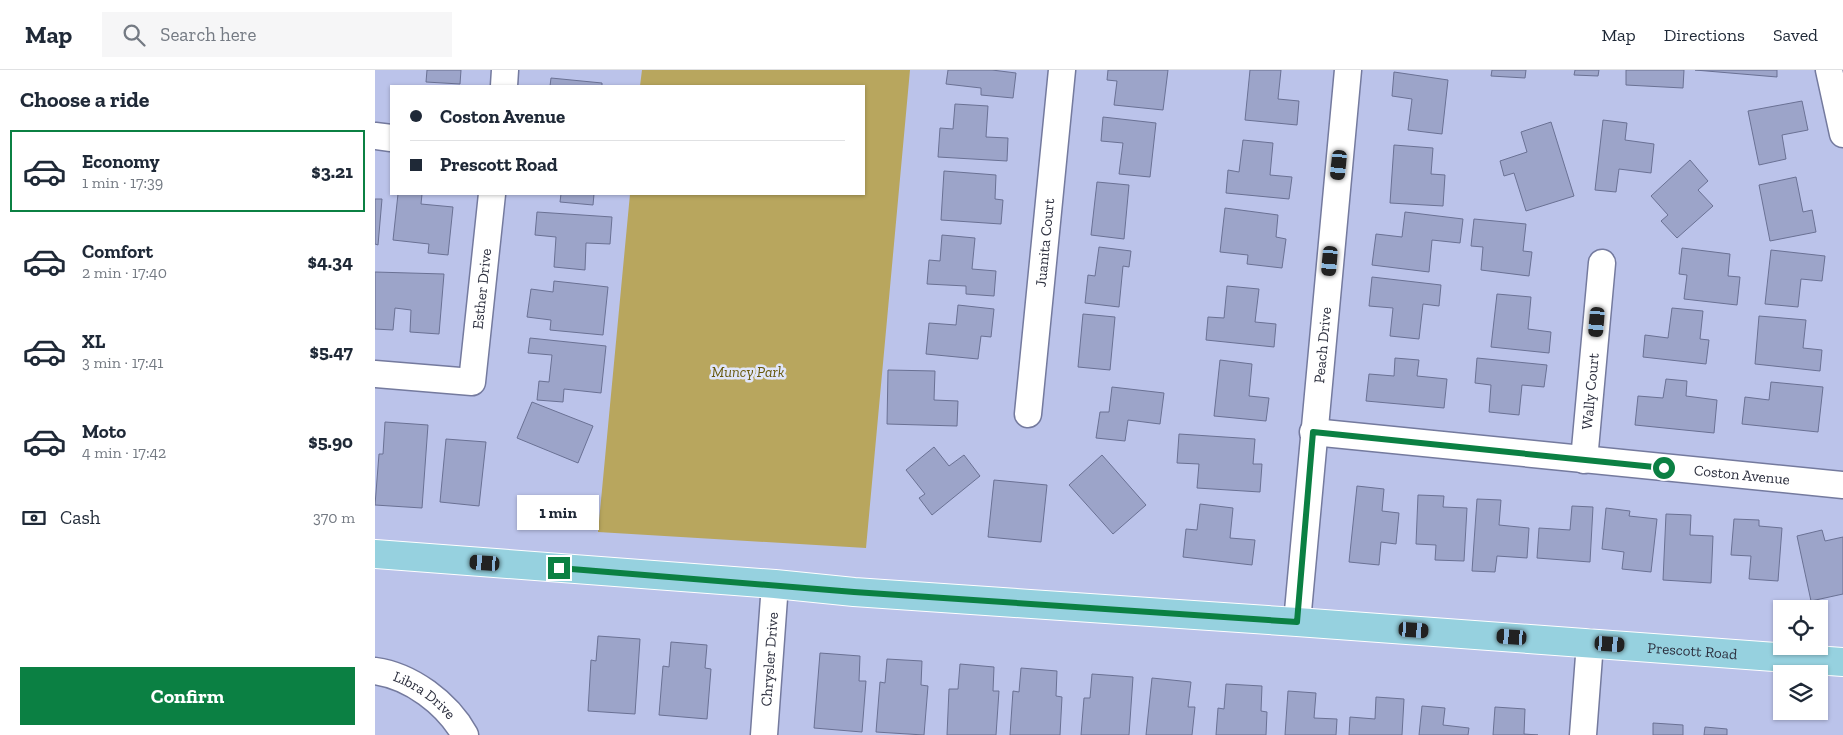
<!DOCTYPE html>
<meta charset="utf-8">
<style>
:root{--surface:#fff;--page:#f6f6f7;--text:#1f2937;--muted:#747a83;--line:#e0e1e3;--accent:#0b8043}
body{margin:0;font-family:"Zilla Slab",serif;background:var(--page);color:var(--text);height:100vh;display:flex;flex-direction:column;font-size:19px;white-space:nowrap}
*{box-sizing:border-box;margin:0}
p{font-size:16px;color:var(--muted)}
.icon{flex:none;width:28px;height:28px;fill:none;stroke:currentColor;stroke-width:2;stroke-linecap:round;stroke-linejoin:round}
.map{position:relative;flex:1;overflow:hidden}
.drawer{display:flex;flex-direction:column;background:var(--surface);width:375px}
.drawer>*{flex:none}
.top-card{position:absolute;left:15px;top:15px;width:475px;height:110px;border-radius:0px;box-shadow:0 1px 4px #0004;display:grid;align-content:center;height:110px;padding:0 20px;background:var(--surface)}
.buttons{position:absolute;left:1398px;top:530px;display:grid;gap:10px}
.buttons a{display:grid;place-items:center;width:55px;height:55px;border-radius:0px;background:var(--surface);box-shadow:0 1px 4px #0004;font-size:25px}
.end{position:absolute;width:22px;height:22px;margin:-11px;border:6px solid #0b8043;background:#fff;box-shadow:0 0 0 2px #fff}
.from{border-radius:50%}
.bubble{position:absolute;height:35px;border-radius:0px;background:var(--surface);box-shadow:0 1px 4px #0004;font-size:16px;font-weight:800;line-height:35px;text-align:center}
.car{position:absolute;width:15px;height:30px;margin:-15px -8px;border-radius:6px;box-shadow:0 0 4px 1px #0007;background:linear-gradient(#222 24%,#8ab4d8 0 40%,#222 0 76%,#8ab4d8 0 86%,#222 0)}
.top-card b{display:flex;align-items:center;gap:18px;height:48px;font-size:19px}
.top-card b+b{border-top:1px solid var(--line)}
.top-card i{width:12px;height:12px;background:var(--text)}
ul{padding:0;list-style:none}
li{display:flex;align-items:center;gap:15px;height:82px;margin:0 10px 8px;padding:0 10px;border:2px solid transparent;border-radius:0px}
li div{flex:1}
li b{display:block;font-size:19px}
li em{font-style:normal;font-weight:800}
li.selected{border-color:var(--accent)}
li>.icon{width:45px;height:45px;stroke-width:1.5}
h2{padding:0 20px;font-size:22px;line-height:60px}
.pay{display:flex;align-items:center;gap:12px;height:55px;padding:0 20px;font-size:19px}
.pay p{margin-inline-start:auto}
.button{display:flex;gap:10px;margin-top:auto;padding:10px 20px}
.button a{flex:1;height:58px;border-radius:0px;background:var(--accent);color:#fff;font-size:20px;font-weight:800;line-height:58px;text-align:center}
header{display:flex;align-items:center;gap:30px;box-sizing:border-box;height:70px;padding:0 25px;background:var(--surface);border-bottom:1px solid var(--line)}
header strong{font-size:24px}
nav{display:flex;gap:28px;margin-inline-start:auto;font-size:18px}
.search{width:350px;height:45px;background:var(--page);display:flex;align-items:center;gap:12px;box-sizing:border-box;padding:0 18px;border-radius:0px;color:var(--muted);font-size:19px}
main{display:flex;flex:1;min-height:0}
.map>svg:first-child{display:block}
</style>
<header>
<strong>Map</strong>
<div class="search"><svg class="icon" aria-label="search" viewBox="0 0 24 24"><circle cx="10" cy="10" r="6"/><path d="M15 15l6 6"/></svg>Search here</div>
<nav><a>Map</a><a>Directions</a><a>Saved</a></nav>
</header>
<main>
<section class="drawer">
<h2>Choose a ride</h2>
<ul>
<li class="selected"><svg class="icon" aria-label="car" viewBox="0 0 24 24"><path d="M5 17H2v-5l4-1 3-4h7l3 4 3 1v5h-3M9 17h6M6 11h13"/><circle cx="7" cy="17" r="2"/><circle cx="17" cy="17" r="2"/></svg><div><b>Economy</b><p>1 min · 17:39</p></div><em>$3.21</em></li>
<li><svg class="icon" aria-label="car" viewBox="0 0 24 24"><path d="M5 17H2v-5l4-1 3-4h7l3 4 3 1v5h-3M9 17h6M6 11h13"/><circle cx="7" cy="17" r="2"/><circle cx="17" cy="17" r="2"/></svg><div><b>Comfort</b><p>2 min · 17:40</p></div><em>$4.34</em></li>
<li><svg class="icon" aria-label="car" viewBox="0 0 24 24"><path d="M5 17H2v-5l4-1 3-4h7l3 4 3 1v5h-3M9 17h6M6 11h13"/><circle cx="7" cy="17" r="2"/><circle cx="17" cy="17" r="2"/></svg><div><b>XL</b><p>3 min · 17:41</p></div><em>$5.47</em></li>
<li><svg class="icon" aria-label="car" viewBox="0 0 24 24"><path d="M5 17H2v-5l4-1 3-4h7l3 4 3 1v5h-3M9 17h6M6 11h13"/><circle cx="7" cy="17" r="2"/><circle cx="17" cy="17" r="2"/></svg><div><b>Moto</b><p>4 min · 17:42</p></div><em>$5.90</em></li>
</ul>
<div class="pay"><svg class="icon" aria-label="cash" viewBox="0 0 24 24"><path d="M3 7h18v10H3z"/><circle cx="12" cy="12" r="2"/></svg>Cash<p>370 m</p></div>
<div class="button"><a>Confirm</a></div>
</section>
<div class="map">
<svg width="1468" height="665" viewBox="0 0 1468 665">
<rect width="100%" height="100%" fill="#bbc3ea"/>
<path fill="#b8a65e" d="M267,0H535L491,478L223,462L255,124H489V16H265Z"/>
<g fill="#9ca4c9" stroke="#6a7194">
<path d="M52,0H86L85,14L51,12Z"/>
<path d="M573,0H617L641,3L638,28L606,25V18L571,14Z"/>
<path d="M733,0H793L788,40L739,35L742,11L732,10Z"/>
<path d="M875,0H906L903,29L924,31L922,55L870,50Z"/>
<path d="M1117,0H1151L1150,8L1116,6Z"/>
<path d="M1200,0H1224L1223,6L1199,5Z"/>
<path d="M1251,0H1309L1308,18L1251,15Z"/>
<path d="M1320,0H1402V7Z"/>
<path d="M1019,2L1073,10L1067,64L1033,60L1037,29L1017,26Z"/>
<path d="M176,8L227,13V16H175Z"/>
<path d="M1427,31L1433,60L1407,65L1411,89L1384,95L1373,41Z"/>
<path d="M580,34L613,36L611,67L633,68L632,91L563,87L565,58L578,59Z"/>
<path d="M728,47L781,53L775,107L744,104L748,73L726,71Z"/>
<path d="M1228,50L1252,53L1250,70L1279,74L1276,103L1244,99L1241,122L1220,120Z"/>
<path d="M1176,52L1199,126L1151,141L1139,103L1129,106L1125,91L1152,82L1146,62Z"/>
<path d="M868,70L898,73L895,105L917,107L914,129L851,123L853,100L864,102Z"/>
<path d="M1019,75L1058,78L1056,104L1070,105L1068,136L1015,133Z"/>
<path d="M1315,90L1333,111L1323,120L1338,136L1302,168L1286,151L1293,145L1276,126Z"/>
<path d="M569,101L621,105L620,129L628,130L626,154L566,150Z"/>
<path d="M1421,107L1428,142L1437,140L1441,162L1395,171L1384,115Z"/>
<path d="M722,112L754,115L749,169L716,165Z"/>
<path d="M23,124H47L46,134L78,137L73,185L53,183L54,174L18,170Z"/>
<path d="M186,124H219L218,135L185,132Z"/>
<path d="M0,129H7L3,175L0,174Z"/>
<path d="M850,138L903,145L901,167L911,169L907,198L872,194L873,185L845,182Z"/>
<path d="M162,142L237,147L235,174L211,173L210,200L179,197L181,167L160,165Z"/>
<path d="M1030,142L1088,149L1085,173L1057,170L1054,202L997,195L1001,164L1027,167Z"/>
<path d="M1099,149L1151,154L1148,181L1157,182L1154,206L1106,200L1108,177L1096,176Z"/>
<path d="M567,165L600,168L597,199L621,201L619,226L591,224V216L552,214L554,190L565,191Z"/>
<path d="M724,177L756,181L754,197L748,196L744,237L710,233L713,205L720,206Z"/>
<path d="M1307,178L1355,184L1353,206L1365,207L1362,235L1309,229L1312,205L1304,204Z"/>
<path d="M1396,180L1450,186L1447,211L1426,209L1423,237L1390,234Z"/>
<path d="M0,202L69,204L64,264L35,262L36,240L20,238L18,260L0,259Z"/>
<path d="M997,207L1066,215L1064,236L1048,234L1044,269L1015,266L1018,238L994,236Z"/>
<path d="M179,211L233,217L228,265L175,260L176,250L152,247L156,219L178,222Z"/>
<path d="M852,216L884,219L880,252L901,254L899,277L831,270L833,247L849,248Z"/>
<path d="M1122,224L1156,227L1153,259L1176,262L1174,283L1116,277Z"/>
<path d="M583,235L619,239L616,267L606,266L603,289L551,284L554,253L581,255Z"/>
<path d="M1297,238L1328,241L1325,269L1334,270L1331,294L1268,287L1270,265L1293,268Z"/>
<path d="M708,244L740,247L735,300L703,297Z"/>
<path d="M1384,246L1431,250L1428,278L1447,280L1445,301L1380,294Z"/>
<path d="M155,268L231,276L226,323L189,319L188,332L162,330L164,311L174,312L177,285L153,283Z"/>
<path d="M1020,288L1044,290L1042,306L1072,309L1069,338L991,331L994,304L1019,306Z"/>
<path d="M1102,288L1172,295L1169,317L1147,315L1144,345L1114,342L1116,315L1100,313Z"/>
<path d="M845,290L877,294L874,326L894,328L891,351L839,346Z"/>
<path d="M513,300L560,301L559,330L583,331L582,356L512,354Z"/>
<path d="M1291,309L1312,311L1311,326L1342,330L1339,363L1260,355L1263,326L1288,328Z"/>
<path d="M1396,312L1448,317L1443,362L1367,354L1370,327L1394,330Z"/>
<path d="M737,317L789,323L785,354L753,350L750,371L721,368L725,342H734Z"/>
<path d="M157,332L218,356L203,393L142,368Z"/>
<path d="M10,352L53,355L47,438L0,435L4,384H8Z"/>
<path d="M804,364L880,369L878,394H887L885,422L822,418L824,394L802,393Z"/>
<path d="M71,369L111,372L104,436L65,432Z"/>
<path d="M559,377L574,396L589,385L605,406L557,445L544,428L550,424L531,400Z"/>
<path d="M727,385L771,435L738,464L694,415Z"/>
<path d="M619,410L672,415L666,472L613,467Z"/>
<path d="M982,416L1009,419L1007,441L1024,443L1021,474L1006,472L1004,495L974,492Z"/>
<path d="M1043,425L1069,426L1068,437L1092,438L1089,491L1060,490L1061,475L1041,474Z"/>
<path d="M1102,429L1126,430L1124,455L1154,458L1152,488L1122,486L1120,502L1097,501Z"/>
<path d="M825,434L858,438L855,468L880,470L877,495L808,487L811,459L822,460Z"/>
<path d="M1197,436L1218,437L1215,492L1162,488L1164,458L1195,460Z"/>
<path d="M1231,438L1255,441L1254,446L1282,449L1276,502L1247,499L1249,482L1227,479Z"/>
<path d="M1291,444L1316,445L1315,465L1338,466L1336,513L1288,510Z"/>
<path d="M1359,449L1384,450V456L1407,458L1403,511L1374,509L1376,486L1356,485Z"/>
<path d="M1447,460L1450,471L1468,467V524L1436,531L1422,466Z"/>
<path d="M223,566L265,569L260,644L213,641L216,590L221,591Z"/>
<path d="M296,572L332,575L330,598L336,599L332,649L284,645L288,596L294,597Z"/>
<path d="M445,583L485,586L484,611H491L487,662L439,658Z"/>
<path d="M512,589L547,591L546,615L553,616L549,665L501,662L505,612L510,613Z"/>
<path d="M585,594L619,597L618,621H624L621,665H572L574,619H583Z"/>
<path d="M646,598L682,601L681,626L687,627L685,665H635L638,621L644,622Z"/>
<path d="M717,604L758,607L754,665H706L709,628H715Z"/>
<path d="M777,608L816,612L813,637H820L817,665H771Z"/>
<path d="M851,614L887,616L886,641L892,642L891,665H841L843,638L849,639Z"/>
<path d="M913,621L941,623L939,648L962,649L961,665H910Z"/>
<path d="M1001,627L1029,629L1027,665H974L975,647L1000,649Z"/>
<path d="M1047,636L1070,638L1068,655L1094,658L1093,665H1044Z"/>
<path d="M1120,637L1150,639L1149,664L1163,665H1118Z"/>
<path d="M1278,653L1308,655V665H1278Z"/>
<path d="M1330,657L1352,659V665H1329Z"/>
</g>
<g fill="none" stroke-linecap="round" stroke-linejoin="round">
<defs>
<g id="minor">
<path d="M1454,0L1468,64"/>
<path d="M129,16L130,0"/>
<path d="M0,66L16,68"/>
<path id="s1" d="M0,304L97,312L117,124"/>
<path id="s2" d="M653,344L687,0"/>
<path id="s3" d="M938,362L1468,415"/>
<path id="s4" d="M1209,390L1227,193"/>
<path id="s5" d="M922,552L973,0"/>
<path id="s6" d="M0,601C36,606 72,633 90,665"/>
<path id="s7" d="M389,665L400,514"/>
<path d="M1208,665L1215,573"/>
</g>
<g id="major">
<path id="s8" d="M0,484L400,514L479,522L922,552L1468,592"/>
</g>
</defs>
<use href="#minor" stroke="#747a9e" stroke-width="29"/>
<use href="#major" stroke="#fff" stroke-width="30"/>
<use href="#minor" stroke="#fff" stroke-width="26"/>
<use href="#major" stroke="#96d1df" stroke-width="28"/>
</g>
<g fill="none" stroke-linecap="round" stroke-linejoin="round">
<path stroke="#0b8043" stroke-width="6" d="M184,498L479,522L922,552L938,362L1289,398"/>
</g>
<g text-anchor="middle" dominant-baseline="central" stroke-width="5" stroke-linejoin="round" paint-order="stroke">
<g font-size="15" fill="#2c2f3e" stroke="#e0e5f9">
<text stroke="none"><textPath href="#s2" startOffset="172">Juanita Court</textPath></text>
<text stroke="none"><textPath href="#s1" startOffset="191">Esther Drive</textPath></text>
<text stroke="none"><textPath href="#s5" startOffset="278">Peach Drive</textPath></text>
<text stroke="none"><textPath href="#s4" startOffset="69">Wally Court</textPath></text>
<text stroke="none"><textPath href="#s3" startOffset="431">Coston Avenue</textPath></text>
<text stroke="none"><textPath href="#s8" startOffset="1321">Prescott Road</textPath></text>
<text stroke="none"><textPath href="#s7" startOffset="76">Chrysler Drive</textPath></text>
<text stroke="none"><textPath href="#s6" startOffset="56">Libra Drive</textPath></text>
</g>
<g font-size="15" font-style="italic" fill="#66570b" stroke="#e0e5f9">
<text x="373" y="302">Muncy Park</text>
</g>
</g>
</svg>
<div class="buttons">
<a><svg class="icon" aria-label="locate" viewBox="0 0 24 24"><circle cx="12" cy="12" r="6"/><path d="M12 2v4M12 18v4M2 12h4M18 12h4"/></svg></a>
<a><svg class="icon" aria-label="layers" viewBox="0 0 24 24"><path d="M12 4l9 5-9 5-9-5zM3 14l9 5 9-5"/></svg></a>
</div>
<i class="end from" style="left:1289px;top:398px"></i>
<i class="end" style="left:184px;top:498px"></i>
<div class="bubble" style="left:142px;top:425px;width:82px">1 min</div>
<i class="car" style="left:964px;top:95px;rotate:186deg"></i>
<i class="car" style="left:955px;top:191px;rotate:185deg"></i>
<i class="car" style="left:1222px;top:252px;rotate:185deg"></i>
<i class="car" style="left:110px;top:493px;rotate:274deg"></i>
<i class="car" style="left:1039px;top:560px;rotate:94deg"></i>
<i class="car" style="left:1137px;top:567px;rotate:274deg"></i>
<i class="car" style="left:1235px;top:574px;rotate:94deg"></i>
<div class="top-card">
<b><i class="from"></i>Coston Avenue</b>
<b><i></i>Prescott Road</b>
</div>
</div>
</main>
